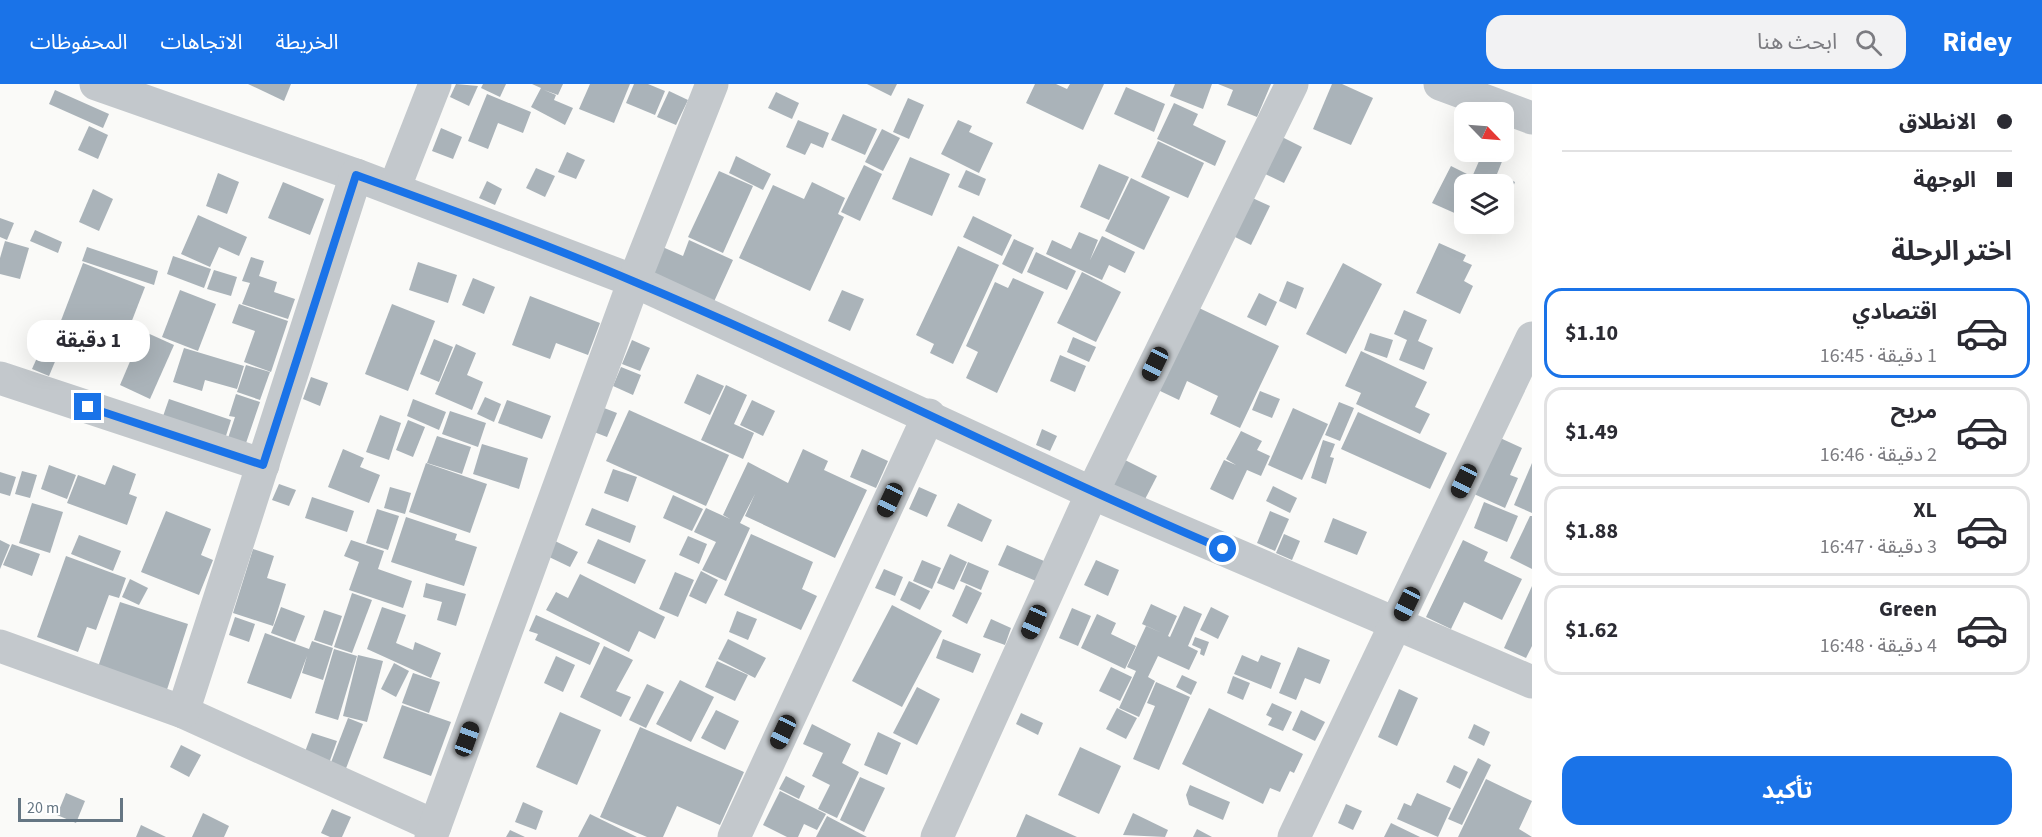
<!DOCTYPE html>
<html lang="ar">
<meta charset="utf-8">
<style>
:root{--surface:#fff;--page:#f2f2f3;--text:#2b2b33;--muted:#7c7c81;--line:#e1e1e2;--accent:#1a73e8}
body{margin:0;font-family:"Source Sans 3","Noto Sans Arabic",sans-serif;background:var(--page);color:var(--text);direction:rtl;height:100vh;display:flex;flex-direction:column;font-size:22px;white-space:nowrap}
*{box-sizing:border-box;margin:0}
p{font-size:20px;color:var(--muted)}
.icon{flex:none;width:33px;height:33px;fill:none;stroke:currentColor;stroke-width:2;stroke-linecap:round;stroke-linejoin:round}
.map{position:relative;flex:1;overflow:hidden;direction:ltr}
.sheet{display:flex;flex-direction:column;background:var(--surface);width:510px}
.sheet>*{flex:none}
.top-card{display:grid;align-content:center;height:132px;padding:0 30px;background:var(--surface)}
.needle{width:39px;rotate:115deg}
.tools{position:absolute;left:1454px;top:18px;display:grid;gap:12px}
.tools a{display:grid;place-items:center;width:60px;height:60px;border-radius:12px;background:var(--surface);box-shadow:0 6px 24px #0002;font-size:30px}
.scale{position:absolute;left:18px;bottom:15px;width:105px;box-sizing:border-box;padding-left:6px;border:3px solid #657683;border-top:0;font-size:16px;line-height:21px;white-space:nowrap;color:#657683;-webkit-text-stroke:4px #fff;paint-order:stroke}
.end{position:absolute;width:27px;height:27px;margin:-14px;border:8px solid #1a73e8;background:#fff;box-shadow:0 0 0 3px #fff}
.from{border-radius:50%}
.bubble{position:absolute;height:42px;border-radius:18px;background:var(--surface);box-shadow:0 6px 24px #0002;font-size:20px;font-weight:700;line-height:42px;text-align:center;direction:rtl}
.car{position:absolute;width:18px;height:36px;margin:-18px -9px;border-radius:8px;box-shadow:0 0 4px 2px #0007;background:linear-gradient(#222 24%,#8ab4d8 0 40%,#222 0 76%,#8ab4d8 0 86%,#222 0)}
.top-card b{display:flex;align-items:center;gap:21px;height:57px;font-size:22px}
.top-card b+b{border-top:2px solid var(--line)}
.top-card i{width:15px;height:15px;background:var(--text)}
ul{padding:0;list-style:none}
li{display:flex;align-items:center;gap:18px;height:90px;margin:0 12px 9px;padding:0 18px;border:3px solid var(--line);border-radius:18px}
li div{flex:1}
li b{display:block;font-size:22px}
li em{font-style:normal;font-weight:700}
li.active{border-color:var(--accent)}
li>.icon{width:54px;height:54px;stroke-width:1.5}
h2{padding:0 30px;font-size:27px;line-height:72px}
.primary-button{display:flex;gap:12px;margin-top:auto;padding:12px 30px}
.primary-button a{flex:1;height:69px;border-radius:18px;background:var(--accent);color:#fff;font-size:24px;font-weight:700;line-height:69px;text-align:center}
header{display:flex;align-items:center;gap:36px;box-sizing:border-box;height:84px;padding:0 30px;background:var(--accent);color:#fff}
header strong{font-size:28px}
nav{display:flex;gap:33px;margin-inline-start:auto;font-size:21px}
.search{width:420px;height:54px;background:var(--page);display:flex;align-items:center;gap:15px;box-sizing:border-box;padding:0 21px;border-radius:18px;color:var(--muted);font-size:22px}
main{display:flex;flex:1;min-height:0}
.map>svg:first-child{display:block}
</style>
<header>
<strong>Ridey</strong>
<div class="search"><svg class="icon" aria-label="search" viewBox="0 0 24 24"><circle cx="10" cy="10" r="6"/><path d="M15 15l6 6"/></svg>ابحث هنا</div>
<nav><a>الخريطة</a><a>الاتجاهات</a><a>المحفوظات</a></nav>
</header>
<main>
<section class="sheet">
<div class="top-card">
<b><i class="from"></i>الانطلاق</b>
<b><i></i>الوجهة</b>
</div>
<h2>اختر الرحلة</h2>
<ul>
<li class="active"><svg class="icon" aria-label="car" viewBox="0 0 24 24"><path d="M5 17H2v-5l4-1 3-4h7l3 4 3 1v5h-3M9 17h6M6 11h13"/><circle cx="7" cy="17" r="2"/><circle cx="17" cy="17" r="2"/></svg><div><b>اقتصادي</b><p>1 دقيقة · 16:45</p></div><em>$1.10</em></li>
<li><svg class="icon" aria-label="car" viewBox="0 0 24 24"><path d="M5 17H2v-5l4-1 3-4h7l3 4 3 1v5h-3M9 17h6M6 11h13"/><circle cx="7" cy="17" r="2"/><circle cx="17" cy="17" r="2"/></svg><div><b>مريح</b><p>2 دقيقة · 16:46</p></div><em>$1.49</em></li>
<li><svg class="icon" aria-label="car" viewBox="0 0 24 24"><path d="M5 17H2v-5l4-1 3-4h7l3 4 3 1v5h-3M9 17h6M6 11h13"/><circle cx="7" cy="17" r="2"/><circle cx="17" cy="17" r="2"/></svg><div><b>XL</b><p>3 دقيقة · 16:47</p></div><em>$1.88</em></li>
<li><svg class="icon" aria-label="car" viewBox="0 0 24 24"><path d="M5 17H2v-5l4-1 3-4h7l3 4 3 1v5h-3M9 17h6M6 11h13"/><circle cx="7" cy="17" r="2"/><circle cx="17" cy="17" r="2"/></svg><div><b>Green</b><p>4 دقيقة · 16:48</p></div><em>$1.62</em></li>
</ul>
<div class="primary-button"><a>تأكيد</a></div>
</section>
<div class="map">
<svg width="1532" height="753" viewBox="0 0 1532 753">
<rect width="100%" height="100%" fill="#fafaf8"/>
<g fill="#aab3b9">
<path d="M248,0H291L284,17Z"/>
<path d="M456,0L478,2L469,22L450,13Z"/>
<path d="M483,0H506L500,13L481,4Z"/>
<path d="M532,0H563L558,11L544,6L556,11L554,16L573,24L565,41L531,23L541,4Z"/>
<path d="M590,0H630L614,39L579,25Z"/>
<path d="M634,0H648L665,7L655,31L626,19Z"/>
<path d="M867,0H897L891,12Z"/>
<path d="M1035,0H1056L1067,5L1070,0H1104L1083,46L1026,19Z"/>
<path d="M1175,0H1212L1203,25L1170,12Z"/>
<path d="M1218,0H1271L1257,33L1227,21L1233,6Z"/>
<path d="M1332,0H1342L1373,14L1351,61L1313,45Z"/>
<path d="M1126,3L1165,20L1154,48L1114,30Z"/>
<path d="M55,6L109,30L103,44L49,20Z"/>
<path d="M669,7L688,16L676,41L657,33Z"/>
<path d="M776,8L799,19L792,35L768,24Z"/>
<path d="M487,10L531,28L523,49L498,39L488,65L468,57Z"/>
<path d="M908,14L924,21L909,55L893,48Z"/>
<path d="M1174,19L1198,30L1193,41L1226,57L1215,82L1157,55Z"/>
<path d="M843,30L877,45L865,71L831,56Z"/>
<path d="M798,36L829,49L823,64L811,59L805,71L786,63Z"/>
<path d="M958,36L972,42L969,48L993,59L979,89L941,70Z"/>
<path d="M89,42L108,51L98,75L78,66Z"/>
<path d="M441,44L462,53L453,75L432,67Z"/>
<path d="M882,45L900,54L883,87L865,78Z"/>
<path d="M1282,53L1302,63L1284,99L1263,89Z"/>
<path d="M1158,57L1204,79L1188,114L1141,93Z"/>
<path d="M1503,63L1507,65L1497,90L1515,98L1508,116L1503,114V100H1469L1483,68H1503Z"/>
<path d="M567,68L585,76L576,95L558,88Z"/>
<path d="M736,72L771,90L763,106L729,89Z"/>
<path d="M910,73L950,90L932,132L892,115Z"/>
<path d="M1099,80L1129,93L1109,136L1080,123Z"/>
<path d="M864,81L882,90L860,137L841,128Z"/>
<path d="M1451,82L1471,92L1467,100H1464V120L1459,131L1432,119Z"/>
<path d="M536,84L555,92L545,113L526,104Z"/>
<path d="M966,86L986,95L979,112L958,103Z"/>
<path d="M719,87L753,102L723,169L688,153Z"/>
<path d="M218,89L239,98L227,130L206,122Z"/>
<path d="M1131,94L1170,113L1144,166L1105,147Z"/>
<path d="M487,97L502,105L495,121L479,114Z"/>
<path d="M283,98L324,115L310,151L268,134Z"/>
<path d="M812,98L845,114L838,130L844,133L810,207L739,174L773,101L804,115Z"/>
<path d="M93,105L113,115L99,147L79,138Z"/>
<path d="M1248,112L1270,122L1251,161L1229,150Z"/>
<path d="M198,131L247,153L239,172L219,163L210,183L181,170Z"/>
<path d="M973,132L1012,151L1002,172L963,153Z"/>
<path d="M0,134L14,139L7,156L0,153Z"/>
<path d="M35,146L62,158L58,169L30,157Z"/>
<path d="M1079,148L1098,156L1090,176L1102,152L1135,168L1125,189L1109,181L1102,196L1046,170L1052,156L1071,165Z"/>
<path d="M1014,155L1034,164L1022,190L1002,180Z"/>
<path d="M689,156L733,176L712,222L645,191L658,161L683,172Z"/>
<path d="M5,157L29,164L20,195L0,190V174Z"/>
<path d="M1439,159L1466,171L1463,177L1472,181L1464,197L1473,202L1460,230L1416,209Z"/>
<path d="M958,162L999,181L953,280L930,269L934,260L916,251Z"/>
<path d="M87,163L158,187L154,201L82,177Z"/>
<path d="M1036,168L1076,187L1067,206L1027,188Z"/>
<path d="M173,172L211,185L204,204L167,190Z"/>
<path d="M251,173L264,177L259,192L277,198L274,208L295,215L288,235L242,220L250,199L242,197Z"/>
<path d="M418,178L457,191L448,219L409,206Z"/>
<path d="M83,179L145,203L119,270L57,247Z"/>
<path d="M1343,179L1382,200L1346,270L1306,250Z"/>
<path d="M214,186L237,193L231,212L207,205Z"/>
<path d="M1082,188L1121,208L1096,258L1057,239Z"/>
<path d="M473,194L495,203L484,230L462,221Z"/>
<path d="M1013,194L1044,208L997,309L966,294L978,268L966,262L995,198L1008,204Z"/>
<path d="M1287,197L1304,204L1296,225L1279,217Z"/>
<path d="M180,206L216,220L198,267L162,253Z"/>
<path d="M842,206L864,215L850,247L828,237Z"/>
<path d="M1259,209L1277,218L1266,242L1247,233Z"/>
<path d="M530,212L600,239L588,271L556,259L550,275L512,261Z"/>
<path d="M239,220L288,237L271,288L244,278L255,247L232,239Z"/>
<path d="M392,220L435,237L408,307L365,290Z"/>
<path d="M1197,223L1279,262L1240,344L1210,330L1218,312L1187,297L1179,316L1158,306Z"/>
<path d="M1404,226L1427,236L1418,257L1433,264L1424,286L1399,276L1407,256L1394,250Z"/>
<path d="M143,247L174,261L150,315L120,301Z"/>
<path d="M48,249L64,256L49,292L32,285Z"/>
<path d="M1370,249L1393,256L1387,274L1364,266Z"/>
<path d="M1073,253L1096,263L1089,278L1067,268Z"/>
<path d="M434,255L453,263L439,298L420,290Z"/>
<path d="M632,256L650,264L640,287L622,280Z"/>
<path d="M456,260L476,269L467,291L483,298L472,326L435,310Z"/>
<path d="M184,264L244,282L237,305L205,296L202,307L173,298Z"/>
<path d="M1361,267L1427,298L1415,323L1430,330L1420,350L1356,320L1361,309L1345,302Z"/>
<path d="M1060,271L1086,282L1075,308L1050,297Z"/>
<path d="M246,281L270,288L260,316L237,308Z"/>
<path d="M621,283L641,291L633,311L613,302Z"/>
<path d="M697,290L724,302L710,331L684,319Z"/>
<path d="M311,293L328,299L320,322L303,315Z"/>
<path d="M726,301L747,311L734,340L754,349L743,375L701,356Z"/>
<path d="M1260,307L1280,315L1272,334L1252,326Z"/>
<path d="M236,310L260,318L245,362L227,357L235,333L229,332Z"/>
<path d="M485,313L501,320L494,338L477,330Z"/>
<path d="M169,315L231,336L224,358L161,338Z"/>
<path d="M413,315L446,328L439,346L407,332Z"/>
<path d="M507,316L551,332L542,355L498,339Z"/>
<path d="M752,316L775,327L763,352L740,341Z"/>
<path d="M1339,318L1354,324L1340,357L1325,351Z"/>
<path d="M604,324L617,329L607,353L594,348Z"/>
<path d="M1293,324L1328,340L1302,396L1268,381Z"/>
<path d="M629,326L729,371L706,422L606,377Z"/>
<path d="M450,327L486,339L478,363L442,350Z"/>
<path d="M1358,328L1447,369L1430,405L1341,365Z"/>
<path d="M380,331L401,339L389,376L366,368Z"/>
<path d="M408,336L425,343L413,373L396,366Z"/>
<path d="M1042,345L1057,352L1050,367L1036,361Z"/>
<path d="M1241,347L1262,357L1257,366L1270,372L1261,392L1247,386L1233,416L1210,405L1224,376L1236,381L1226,375Z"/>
<path d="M437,352L471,363L462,390L427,379Z"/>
<path d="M1498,353L1522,364L1510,391L1518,394L1505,424L1474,410Z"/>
<path d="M1323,356L1335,360L1330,373L1334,374L1326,400L1311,394Z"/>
<path d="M482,360L528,374L519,405L473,390Z"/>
<path d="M343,365L364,374L360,383L380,391L369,419L328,403Z"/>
<path d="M803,365L828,377L824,386L867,406L835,474L745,432L755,410L740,439L750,444L726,497L702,486L716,458L694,448L706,424L730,435L723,431L748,378L788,399Z"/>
<path d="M862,365L888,377L876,404L850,393Z"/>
<path d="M1121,374L1157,392L1142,421L1106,403Z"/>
<path d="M426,379L487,400L470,449L409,428Z"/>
<path d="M1532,379V429L1514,421Z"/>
<path d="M49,381L76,391L67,415L41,405Z"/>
<path d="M113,381L136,390L129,410L137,413L127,441L67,419L78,391L105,401Z"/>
<path d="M613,385L637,393L628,418L604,409Z"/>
<path d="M22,387L37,391L30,414L15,410Z"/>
<path d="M0,388L16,393L10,412L0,409Z"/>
<path d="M279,400L296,406L289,422L272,416Z"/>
<path d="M1273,402L1297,414L1290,429L1266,417Z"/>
<path d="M390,403L411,409L405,430L384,424Z"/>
<path d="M919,403L937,411L927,433L909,425Z"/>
<path d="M673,411L703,425L692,447L663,434Z"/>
<path d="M312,413L354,427L347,448L305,434Z"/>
<path d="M1484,418L1518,432L1507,458L1474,444Z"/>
<path d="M32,419L63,428L50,469L19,459Z"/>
<path d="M958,419L992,436L982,458L947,442Z"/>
<path d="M592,424L636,442L630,459L585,441Z"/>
<path d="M377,425L399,432L388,466L366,459Z"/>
<path d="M166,427L211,445L201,471L213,476L199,511L141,488Z"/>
<path d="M1270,427L1289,435L1275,467L1257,459Z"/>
<path d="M1530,432H1532V485L1510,474Z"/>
<path d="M406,433L457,450L455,456L477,463L464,502L391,478Z"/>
<path d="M1333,434L1367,448L1357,471L1324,458Z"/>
<path d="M751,450L813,478L802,505L817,512L801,546L724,511Z"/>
<path d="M1284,450L1300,457L1292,476L1276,469Z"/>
<path d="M79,451L121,467L113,487L71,470Z"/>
<path d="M688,452L707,460L699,480L679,471Z"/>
<path d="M598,455L646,476L635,500L587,479Z"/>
<path d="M0,456L10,461L0,485Z"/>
<path d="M351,456L384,467L378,485L412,497L403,524L349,506L359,478L344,472Z"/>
<path d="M1463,456L1488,468L1484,477L1522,495L1502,536L1464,518L1451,545L1426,533Z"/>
<path d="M555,457L578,468L570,483L547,472Z"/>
<path d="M12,460L40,470L32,492L3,481Z"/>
<path d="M1007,461L1044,477L1036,497L998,481Z"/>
<path d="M253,465L274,472L267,494L286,500L273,542L233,529Z"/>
<path d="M950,470L967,478L954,506L937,499Z"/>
<path d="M66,472L126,494L119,514L109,511L96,546L87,543L78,568L37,553Z"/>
<path d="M922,476L941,484L932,505L913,497Z"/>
<path d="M1096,476L1119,486L1108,512L1084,501Z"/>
<path d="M968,478L989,487L981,506L960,497Z"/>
<path d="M884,485L903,493L895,512L875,504Z"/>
<path d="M701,487L718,496L706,520L689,512Z"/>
<path d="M675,488L694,496L678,533L659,525Z"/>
<path d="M580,490L665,533L655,555L639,547L629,568L546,526L556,508L568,514Z"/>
<path d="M130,495L148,504L139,521L122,513Z"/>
<path d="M909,497L930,507L920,526L900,516Z"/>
<path d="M426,499L466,510L456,542L437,536L442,518L423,513Z"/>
<path d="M966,501L982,509L967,540L952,532Z"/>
<path d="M1532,502V562L1526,574L1504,564Z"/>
<path d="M352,509L372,516L352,569L334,563Z"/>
<path d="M120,518L188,540L164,615L95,592Z"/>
<path d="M1151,520L1177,532L1168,552L1170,553L1184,522L1202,530L1188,562L1198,567L1189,586L1158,572L1148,593L1155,597L1139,633L1119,624L1136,587L1127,583L1146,542L1162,549L1142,540Z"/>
<path d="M892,521L942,547L902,623L852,597Z"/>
<path d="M281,523L305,532L295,558L271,549Z"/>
<path d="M382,523L406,531L396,559L413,566L415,558L441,569L431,594L367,565Z"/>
<path d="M1211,523L1229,532L1218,555L1200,546Z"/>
<path d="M1072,524L1091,532L1078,562L1059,554Z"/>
<path d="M324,526L342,532L332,562L314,556Z"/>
<path d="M737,527L757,535L748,556L729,548Z"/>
<path d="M1097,530L1116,539L1111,550L1136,562L1125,585L1081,564Z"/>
<path d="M536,531L600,559L590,581L535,556L538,550L529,547Z"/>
<path d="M235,533L255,540L249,558L229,551Z"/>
<path d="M991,535L1011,544L1005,561L983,553Z"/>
<path d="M265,549L309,565L312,557L333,564L323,596L302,589L307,572L291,615L247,599Z"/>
<path d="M1195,553L1209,558L1204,572L1200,570L1201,565L1192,561Z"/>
<path d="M728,555L766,574L755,594L718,575Z"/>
<path d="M943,555L981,570L973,589L936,574Z"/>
<path d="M604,562L633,576L616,607L631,613L621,633L580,613Z"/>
<path d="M1298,563L1330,576L1320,600L1305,594L1296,616L1279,609Z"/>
<path d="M334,565L357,572L338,636L315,629Z"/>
<path d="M358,571L383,577L367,638L343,632Z"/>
<path d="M1242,571L1258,578L1261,571L1281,579L1271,605L1234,590Z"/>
<path d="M556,572L575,581L563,608L544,599Z"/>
<path d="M717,577L748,591L735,617L705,603Z"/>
<path d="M394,579L409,587L396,613L381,605Z"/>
<path d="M1111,583L1132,593L1120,617L1099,607Z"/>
<path d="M413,589L440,598L429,629L402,619Z"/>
<path d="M1182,591L1197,598L1191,611L1176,603Z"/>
<path d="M1233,592L1250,599L1243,616L1227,609Z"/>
<path d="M680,596L714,613L691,658L656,640Z"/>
<path d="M1156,598L1190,613L1159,686L1133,675L1155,622L1147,619Z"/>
<path d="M647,600L664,608L646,644L629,636Z"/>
<path d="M917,603L940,615L917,661L893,649Z"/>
<path d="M1399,605L1418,614L1397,662L1378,653Z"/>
<path d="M1272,619L1292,628L1283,647L1268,641L1272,634L1266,631Z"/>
<path d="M402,621L451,638L431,692L383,674Z"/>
<path d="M1117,624L1137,634L1126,655L1106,645Z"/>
<path d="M1209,624L1303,670L1294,689L1290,687L1280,708L1270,704L1263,720L1182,680Z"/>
<path d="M716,626L739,637L725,666L701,654Z"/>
<path d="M1301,626L1325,638L1315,657L1292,646Z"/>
<path d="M560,628L601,646L577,701L536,683Z"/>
<path d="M1021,629L1043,639L1038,651L1016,640Z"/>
<path d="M348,634L363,640L345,687L330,681Z"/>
<path d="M812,640L851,660L842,679L859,688L837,734L818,725L830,701L812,692L823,669L803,660Z"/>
<path d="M1474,640L1490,648L1484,662L1468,654Z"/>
<path d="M640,643L744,688L720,741L677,722L663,753H647L600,733Z"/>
<path d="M878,648L901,659L887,691L864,681Z"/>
<path d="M312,649L337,657L328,682L303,673Z"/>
<path d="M181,661L201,671L189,693L170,683Z"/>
<path d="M1080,663L1121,682L1099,730L1058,711Z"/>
<path d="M1478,674L1491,681L1462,741L1448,735Z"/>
<path d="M1454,681L1468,688L1460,705L1446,698Z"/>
<path d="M786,692L805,702L799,715L779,705Z"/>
<path d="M860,693L885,704L864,748L840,736Z"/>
<path d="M1486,695L1532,717L1519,745L1532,753H1458Z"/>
<path d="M1190,701L1230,718L1223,736L1189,721L1186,711Z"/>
<path d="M780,707L826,730L817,746L804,740L798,753H787L763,741Z"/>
<path d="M66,709L85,717L76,739L57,731Z"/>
<path d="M1417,709L1451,724L1438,753L1397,735L1404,719L1411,722Z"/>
<path d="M523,718L543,727L536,746L515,738Z"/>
<path d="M1346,720L1362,727L1353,746L1338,739Z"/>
<path d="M332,725L351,733L342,753H330L321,749Z"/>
<path d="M203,729L229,742L224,753H192Z"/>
<path d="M1133,729L1168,746L1165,753L1123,751Z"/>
<path d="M590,730L637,753H578Z"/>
<path d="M1026,730L1077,753H1016Z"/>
<path d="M827,732L867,753H816Z"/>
<path d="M1391,739L1420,753H1384Z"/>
<path d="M141,741L166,753H136Z"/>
<path d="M1197,745L1212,753H1193Z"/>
<path d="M510,746L525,753H506Z"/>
</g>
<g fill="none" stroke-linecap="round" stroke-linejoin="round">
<g stroke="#c3c8cc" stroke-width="33">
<path d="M96,0L356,91L634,197L1092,409L1532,598"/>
<path d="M1440,0L1532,34"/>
<path d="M394,105L435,0"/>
<path d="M0,294L263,381"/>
<path d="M0,562L183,628L435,742"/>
<path d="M183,628L356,91"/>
<path d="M431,753L634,197L712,0"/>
<path d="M734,753L929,331"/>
<path d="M937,753L1092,409L1292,0"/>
<path d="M1294,753L1532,254"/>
</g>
</g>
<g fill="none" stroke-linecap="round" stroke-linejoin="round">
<path stroke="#1a73e8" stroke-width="8" d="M88,323L263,381L356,91C449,125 544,159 635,198C834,281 1025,381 1223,465"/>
</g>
</svg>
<div class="tools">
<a><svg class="needle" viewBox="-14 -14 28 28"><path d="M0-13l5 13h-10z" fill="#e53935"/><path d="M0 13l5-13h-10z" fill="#7c7c81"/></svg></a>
<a><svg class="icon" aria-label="layers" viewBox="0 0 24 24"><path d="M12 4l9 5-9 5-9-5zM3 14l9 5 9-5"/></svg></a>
</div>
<div class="scale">20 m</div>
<i class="end from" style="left:1223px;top:465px"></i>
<i class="end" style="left:88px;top:323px"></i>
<div class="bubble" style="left:27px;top:236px;width:123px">1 دقيقة</div>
<i class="car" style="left:1155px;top:280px;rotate:206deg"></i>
<i class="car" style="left:1464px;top:397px;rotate:206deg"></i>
<i class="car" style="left:890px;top:416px;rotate:205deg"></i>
<i class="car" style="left:1407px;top:520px;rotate:206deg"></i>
<i class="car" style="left:1034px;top:538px;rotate:204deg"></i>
<i class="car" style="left:783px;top:648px;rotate:205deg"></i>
<i class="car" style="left:467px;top:655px;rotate:20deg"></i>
</div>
</main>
